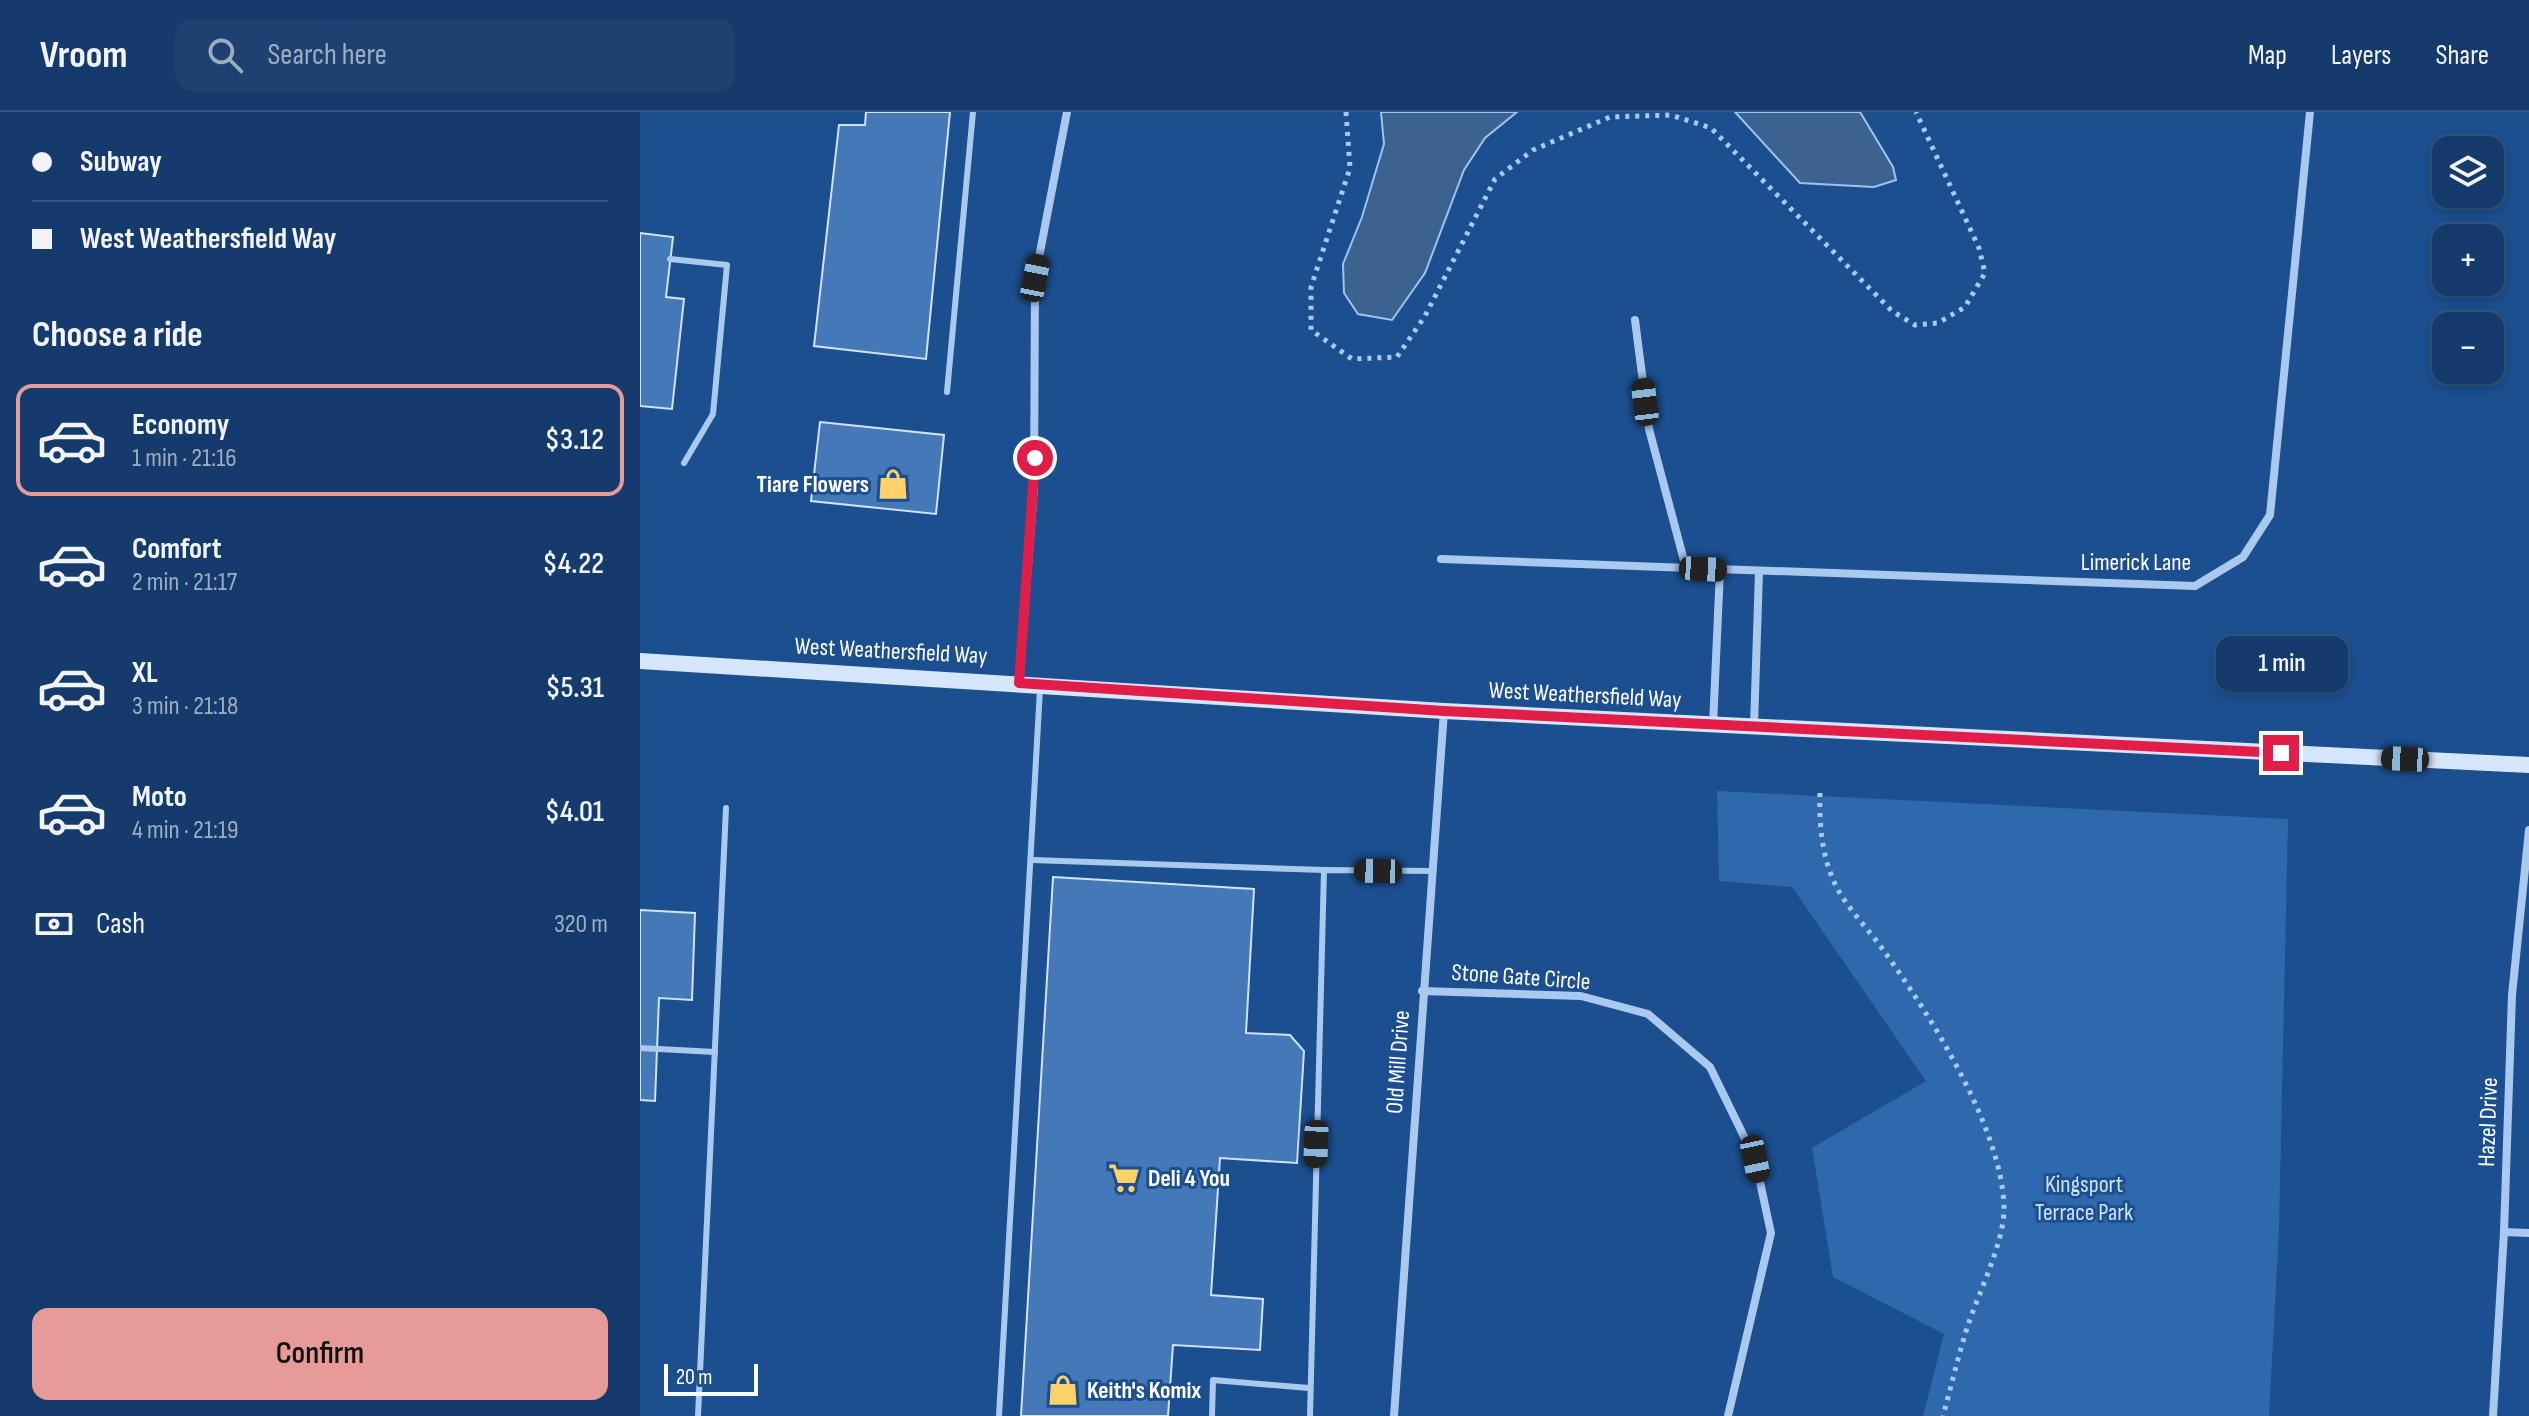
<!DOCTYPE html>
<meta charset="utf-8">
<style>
:root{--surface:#143b6b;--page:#1d4271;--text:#f1f3f6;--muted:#9dadc1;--line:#33557e;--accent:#e69b98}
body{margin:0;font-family:"Sofia Sans Condensed",sans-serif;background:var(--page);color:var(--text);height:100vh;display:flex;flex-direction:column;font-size:30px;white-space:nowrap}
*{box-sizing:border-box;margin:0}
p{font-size:26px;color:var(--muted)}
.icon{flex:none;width:44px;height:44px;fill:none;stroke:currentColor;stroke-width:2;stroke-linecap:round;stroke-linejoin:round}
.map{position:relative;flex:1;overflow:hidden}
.details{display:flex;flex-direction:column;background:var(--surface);width:640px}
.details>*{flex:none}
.guide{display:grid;align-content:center;height:176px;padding:0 32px;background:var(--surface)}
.tools{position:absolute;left:1792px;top:24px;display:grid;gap:16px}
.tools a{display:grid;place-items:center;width:72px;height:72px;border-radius:16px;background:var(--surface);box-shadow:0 4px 12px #0003,0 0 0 2px var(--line);font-size:40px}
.scale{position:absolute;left:24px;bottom:20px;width:94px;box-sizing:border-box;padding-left:8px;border:4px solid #fff;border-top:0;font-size:22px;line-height:28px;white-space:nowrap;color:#fff;-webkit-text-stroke:6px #1b4f8f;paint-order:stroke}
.end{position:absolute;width:36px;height:36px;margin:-18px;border:10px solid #e11d48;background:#fff;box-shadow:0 0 0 4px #fff}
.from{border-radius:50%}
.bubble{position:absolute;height:56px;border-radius:16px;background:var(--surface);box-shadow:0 4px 12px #0003,0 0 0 2px var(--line);font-size:26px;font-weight:600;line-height:56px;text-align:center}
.car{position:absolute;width:24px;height:48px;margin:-24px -12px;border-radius:10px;box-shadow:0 0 6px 2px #0007;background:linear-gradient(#222 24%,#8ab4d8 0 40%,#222 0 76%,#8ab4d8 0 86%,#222 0)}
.guide b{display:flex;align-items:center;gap:28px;height:76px;font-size:30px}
.guide b+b{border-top:2px solid var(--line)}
.guide i{width:20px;height:20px;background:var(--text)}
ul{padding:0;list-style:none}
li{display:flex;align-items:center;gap:24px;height:112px;margin:0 16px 12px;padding:0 16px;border:4px solid transparent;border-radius:16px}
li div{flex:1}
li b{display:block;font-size:30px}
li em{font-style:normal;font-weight:600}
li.selected{border-color:var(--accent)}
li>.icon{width:72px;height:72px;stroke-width:1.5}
h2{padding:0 32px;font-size:36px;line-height:96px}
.pay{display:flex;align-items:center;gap:20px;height:88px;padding:0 32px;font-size:30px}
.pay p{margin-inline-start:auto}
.action{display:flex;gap:16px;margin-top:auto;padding:16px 32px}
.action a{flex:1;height:92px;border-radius:16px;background:var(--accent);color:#111;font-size:32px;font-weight:600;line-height:92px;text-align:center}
header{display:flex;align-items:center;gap:48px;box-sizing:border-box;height:112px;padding:0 40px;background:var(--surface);border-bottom:2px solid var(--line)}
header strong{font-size:38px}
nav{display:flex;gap:44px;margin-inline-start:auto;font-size:28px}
.search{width:560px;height:72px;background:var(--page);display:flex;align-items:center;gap:20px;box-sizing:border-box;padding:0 28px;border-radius:16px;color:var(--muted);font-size:30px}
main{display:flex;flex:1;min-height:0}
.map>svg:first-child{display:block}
</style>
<header>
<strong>Vroom</strong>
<div class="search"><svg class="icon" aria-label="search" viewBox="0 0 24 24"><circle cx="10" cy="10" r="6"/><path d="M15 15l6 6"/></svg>Search here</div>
<nav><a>Map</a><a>Layers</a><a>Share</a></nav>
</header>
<main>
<section class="details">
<div class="guide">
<b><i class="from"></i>Subway</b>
<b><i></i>West Weathersfield Way</b>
</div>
<h2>Choose a ride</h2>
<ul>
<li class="selected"><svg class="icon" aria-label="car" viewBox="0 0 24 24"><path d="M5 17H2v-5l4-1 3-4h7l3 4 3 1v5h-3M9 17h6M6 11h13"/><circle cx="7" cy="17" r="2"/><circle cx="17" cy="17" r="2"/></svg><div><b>Economy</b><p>1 min · 21:16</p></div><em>$3.12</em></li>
<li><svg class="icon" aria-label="car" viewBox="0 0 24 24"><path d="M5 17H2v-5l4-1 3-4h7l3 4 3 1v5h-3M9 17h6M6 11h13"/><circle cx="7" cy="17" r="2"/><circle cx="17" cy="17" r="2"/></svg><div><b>Comfort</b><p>2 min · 21:17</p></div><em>$4.22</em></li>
<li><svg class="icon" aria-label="car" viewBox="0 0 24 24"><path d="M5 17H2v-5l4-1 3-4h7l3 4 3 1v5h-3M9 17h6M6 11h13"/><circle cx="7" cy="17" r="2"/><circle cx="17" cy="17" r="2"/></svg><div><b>XL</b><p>3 min · 21:18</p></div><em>$5.31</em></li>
<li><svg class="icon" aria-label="car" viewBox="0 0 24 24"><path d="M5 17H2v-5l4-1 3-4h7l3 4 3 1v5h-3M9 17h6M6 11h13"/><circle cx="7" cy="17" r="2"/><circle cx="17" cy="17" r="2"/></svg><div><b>Moto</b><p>4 min · 21:19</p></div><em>$4.01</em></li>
</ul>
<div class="pay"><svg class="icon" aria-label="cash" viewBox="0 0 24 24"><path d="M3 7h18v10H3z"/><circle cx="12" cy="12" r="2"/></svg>Cash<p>320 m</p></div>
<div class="action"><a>Confirm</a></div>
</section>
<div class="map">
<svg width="1889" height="1304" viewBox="0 0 1889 1304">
<rect width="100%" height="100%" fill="#1b4f8f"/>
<path fill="#2e69ad" d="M1077,679L1648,707L1639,1117L1629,1304H1283L1304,1222L1193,1165L1172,1036L1286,969L1152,775L1079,769Z"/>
<g fill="#3c6290" stroke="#9cc4f0" stroke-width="2">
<path d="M741,0H877L845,26L824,58L785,161L752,208L718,202L704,181L703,152L722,105L744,32Z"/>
<path d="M1095,0H1220L1253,55L1256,68L1234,75L1160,71Z"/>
</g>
<g fill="#4478b7" stroke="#cfe3fa" stroke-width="2">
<path d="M226,0H310L286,247L174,234L199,13H225Z"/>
<path d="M0,121L33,125L26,185L44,187L32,297L0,294Z"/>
<path d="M180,310L304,323L296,402L171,389Z"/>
<path d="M413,765L614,777L606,921L650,923L664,939L657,1051L580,1046L571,1183L623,1187L620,1238L533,1233L528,1304H381Z"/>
<path d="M0,798L55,801L52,888L19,886L15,989L0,988Z"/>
</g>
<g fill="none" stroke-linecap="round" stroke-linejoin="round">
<g stroke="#a9c9ee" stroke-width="5" stroke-dasharray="4 6" stroke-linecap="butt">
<path d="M706,0L710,56L671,175V218L712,247L757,245L785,204L855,67L893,38L970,5L1031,3L1071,16L1252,199L1275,213L1298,211L1325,195L1345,161L1339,136L1276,0"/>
<path d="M1180,681C1179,713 1182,747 1197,776C1209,798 1229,818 1244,839C1290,903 1362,1016 1364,1095C1365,1129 1338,1182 1327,1216C1318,1245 1311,1275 1303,1304"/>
</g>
<g stroke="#a9c9ee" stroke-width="6">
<path d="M30,147L87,153L73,302L44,351"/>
<path d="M307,280L333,0"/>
<path d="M392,748L684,758"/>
<path d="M0,936L75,940"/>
<path d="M58,1304L86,696"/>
<path d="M359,1304L400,577"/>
<path d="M572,1304L573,1268L669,1276"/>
<path d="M670,1304L684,758L792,759"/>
</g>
<g stroke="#a9c9ee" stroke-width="8">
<path d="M995,208L1009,317L1046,456"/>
<path d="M801,447L1555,474L1603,445L1630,403L1670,0"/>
<path d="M379,571L394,376L395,166L427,0"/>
<path d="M1073,613L1080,458"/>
<path d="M1114,614L1119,460"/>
<path d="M782,879L941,884L1008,902L1070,955L1115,1047L1131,1121L1088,1304"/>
<path d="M1864,1120L1889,1121"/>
<path d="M754,1304L804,599"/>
<path d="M1853,1304L1864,1120L1872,883L1889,718"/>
</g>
<path stroke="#d6e6fa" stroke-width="16" d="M0,549L804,599L1889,653"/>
</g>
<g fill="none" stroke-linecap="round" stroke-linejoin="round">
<path stroke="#e11d48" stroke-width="10" d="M395,346L379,571L804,599L1641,641"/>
</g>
<defs>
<symbol id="shop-bare" viewBox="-9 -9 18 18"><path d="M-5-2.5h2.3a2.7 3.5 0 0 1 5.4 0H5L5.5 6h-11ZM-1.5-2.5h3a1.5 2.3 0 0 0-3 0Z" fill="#ffd166" stroke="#1b4f8f" stroke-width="2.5" paint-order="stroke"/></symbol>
<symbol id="supermarket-bare" viewBox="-9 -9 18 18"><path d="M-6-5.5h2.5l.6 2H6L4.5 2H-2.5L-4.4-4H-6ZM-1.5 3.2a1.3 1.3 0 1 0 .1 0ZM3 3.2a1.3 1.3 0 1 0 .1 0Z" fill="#ffd166" stroke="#1b4f8f" stroke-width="2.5" paint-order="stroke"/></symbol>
</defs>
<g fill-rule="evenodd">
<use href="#shop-bare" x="231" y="350" width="44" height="44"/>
<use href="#supermarket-bare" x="462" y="1044" width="44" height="44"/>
<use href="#shop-bare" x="401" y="1256" width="44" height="44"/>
</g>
<g text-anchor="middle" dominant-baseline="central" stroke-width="6" stroke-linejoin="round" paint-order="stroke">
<g font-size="24" font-weight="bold" fill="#fff" stroke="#1b4f8f" text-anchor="start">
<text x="229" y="372" text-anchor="end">Tiare Flowers</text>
<text x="508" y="1066">Deli 4 You</text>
<text x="447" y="1278">Keith's Komix</text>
</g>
<g font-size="24" fill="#fff" stroke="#1b4f8f">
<text x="1496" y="450">Limerick Lane</text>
<text transform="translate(251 539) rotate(3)">West Weathersfield Way</text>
<text transform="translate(945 583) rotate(3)">West Weathersfield Way</text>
<text transform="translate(881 865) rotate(4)">Stone Gate Circle</text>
<text transform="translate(758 950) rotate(-86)">Old Mill Drive</text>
<text transform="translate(1848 1010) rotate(-88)">Hazel Drive</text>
</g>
<g font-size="24" fill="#cfe3fa" stroke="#1b4f8f">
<text x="1444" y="1072">Kingsport<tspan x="1444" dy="28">Terrace Park</tspan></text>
</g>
</g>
</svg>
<div class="tools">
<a><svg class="icon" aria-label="layers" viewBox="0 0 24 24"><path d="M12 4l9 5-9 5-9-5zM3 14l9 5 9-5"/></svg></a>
<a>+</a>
<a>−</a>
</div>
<div class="scale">20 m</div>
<i class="end from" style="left:395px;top:346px"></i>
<i class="end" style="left:1641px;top:641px"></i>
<div class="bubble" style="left:1576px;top:524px;width:132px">1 min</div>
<i class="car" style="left:395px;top:166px;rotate:11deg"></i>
<i class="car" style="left:1005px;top:290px;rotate:353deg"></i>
<i class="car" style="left:1063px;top:457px;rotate:93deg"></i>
<i class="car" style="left:1765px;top:647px;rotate:273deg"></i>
<i class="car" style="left:738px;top:759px;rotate:271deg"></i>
<i class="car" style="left:676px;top:1032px;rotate:182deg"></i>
<i class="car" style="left:1115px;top:1047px;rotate:168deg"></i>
</div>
</main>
